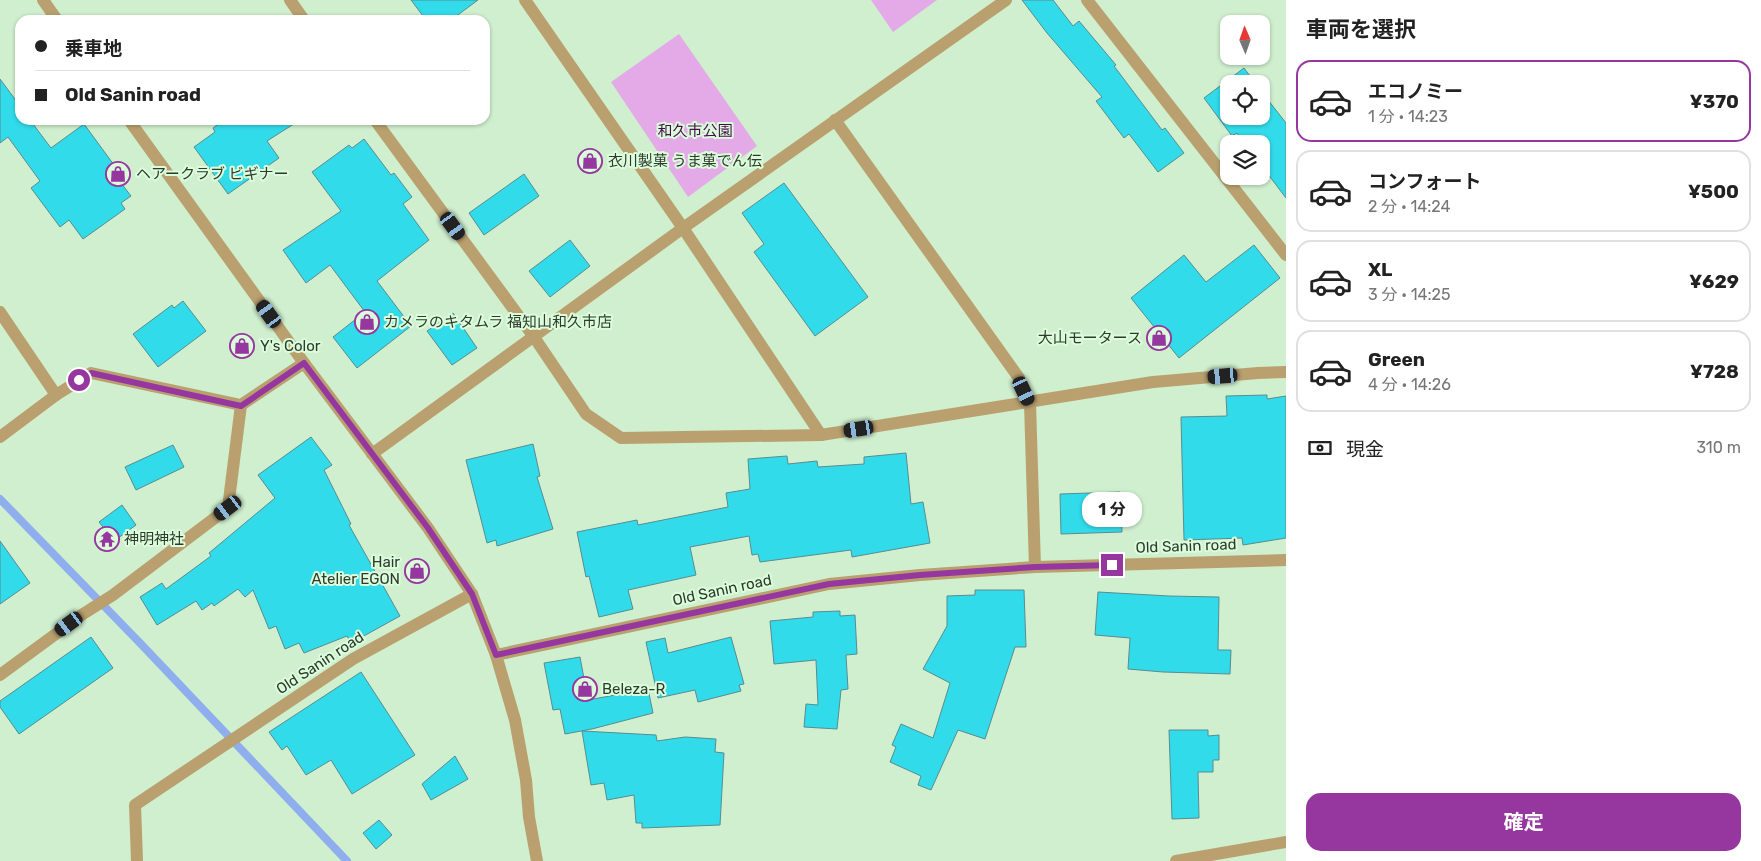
<!DOCTYPE html>
<html lang="ja">
<meta charset="utf-8">
<style>
:root{--surface:#fff;--page:#f6f6f6;--text:#222;--muted:#767676;--line:#e0e0e0;--accent:#96369f}
body{margin:0;font-family:Rubik,"Noto Sans JP",sans-serif;background:var(--page);color:var(--text);height:100vh;display:flex;flex-direction:column;font-size:19px;white-space:nowrap}
*{box-sizing:border-box;margin:0}
p{font-size:16px;color:var(--muted)}
.icon{flex:none;width:28px;height:28px;fill:none;stroke:currentColor;stroke-width:2;stroke-linecap:round;stroke-linejoin:round}
.map{position:relative;flex:1;overflow:hidden}
.side{display:flex;flex-direction:column;background:var(--surface);width:475px}
.side>*{flex:none}
.hud{position:absolute;left:15px;top:15px;width:475px;height:110px;border-radius:15px;box-shadow:0 1px 4px #0004;display:grid;align-content:center;height:110px;padding:0 20px;background:var(--surface)}
.needle{width:32px;rotate:358deg}
.fabs{position:absolute;left:1220px;top:15px;display:grid;gap:10px}
.fabs a{display:grid;place-items:center;width:50px;height:50px;border-radius:10px;background:var(--surface);box-shadow:0 1px 4px #0004;font-size:25px}
.end{position:absolute;width:22px;height:22px;margin:-11px;border:6px solid #96369f;background:#fff;box-shadow:0 0 0 2px #fff}
.from{border-radius:50%}
.bubble{position:absolute;height:35px;border-radius:15px;background:var(--surface);box-shadow:0 1px 4px #0004;font-size:16px;font-weight:700;line-height:35px;text-align:center}
.car{position:absolute;width:15px;height:30px;margin:-15px -8px;border-radius:6px;box-shadow:0 0 4px 1px #0007;background:linear-gradient(#222 24%,#8ab4d8 0 40%,#222 0 76%,#8ab4d8 0 86%,#222 0)}
.hud b{display:flex;align-items:center;gap:18px;height:48px;font-size:19px}
.hud b+b{border-top:1px solid var(--line)}
.hud i{width:12px;height:12px;background:var(--text)}
ul{padding:0;list-style:none}
li{display:flex;align-items:center;gap:15px;height:82px;margin:0 10px 8px;padding:0 10px;border:2px solid var(--line);border-radius:15px}
li div{flex:1}
li b{display:block;font-size:19px}
li em{font-style:normal;font-weight:700}
li.current{border-color:var(--accent)}
li>.icon{width:45px;height:45px;stroke-width:1.5}
h2{padding:0 20px;font-size:22px;line-height:60px}
.pay{display:flex;align-items:center;gap:12px;height:55px;padding:0 20px;font-size:19px}
.pay p{margin-inline-start:auto}
.action{display:flex;gap:10px;margin-top:auto;padding:10px 20px}
.action a{flex:1;height:58px;border-radius:15px;background:var(--accent);color:#fff;font-size:20px;font-weight:700;line-height:58px;text-align:center}
main{display:flex;flex:1;min-height:0}
.map>svg:first-child{display:block}
</style>
<main>
<div class="map">
<svg width="1286" height="861" viewBox="0 0 1286 861">
<rect width="100%" height="100%" fill="#cfefce"/>
<g fill="#e4aae8">
<path d="M871,0H937L893,32Z"/>
<path d="M679,34L757,146L688,197L611,82Z"/>
</g>
<g fill="none" stroke-linecap="round" stroke-linejoin="round">
<path stroke="#8faeed" stroke-width="8" d="M0,499L140,643L347,861"/>
</g>
<g fill="#31dbea" stroke="#588c91">
<path d="M411,0H478L451,20H426Z"/>
<path d="M1022,0H1053L1073,26L1079,21L1116,65L1114,66L1162,130L1165,128L1184,153L1158,172L1129,134L1124,138L1096,101L1102,97L1047,33Z"/>
<path d="M1244,68L1256,84H1229V116H1261V91L1286,123V198L1261,165V144H1245L1237,133L1232,136L1204,98Z"/>
<path d="M0,79L20,106V120H30L51,148L84,124L125,180L121,183L131,196L121,203L125,209L83,239L69,220L60,227L31,188L40,181L8,137L0,143Z"/>
<path d="M224,120H300L267,141L279,158L228,194L194,147L215,132L213,128Z"/>
<path d="M364,139L391,175L394,173L412,197L403,204L429,240L377,281L411,326L357,368L333,337L365,312L330,265L306,283L283,250L341,211L312,172L349,145L352,148Z"/>
<path d="M524,174L539,196L484,235L469,213Z"/>
<path d="M784,183L868,297L815,336L754,252L764,244L742,213Z"/>
<path d="M570,240L590,266L550,297L529,271Z"/>
<path d="M1254,245L1280,278L1179,358L1131,298L1184,255L1206,282Z"/>
<path d="M183,301L206,331L158,367L133,334L172,305L174,308Z"/>
<path d="M453,313L477,348L452,365L427,331Z"/>
<path d="M1267,395V399L1286,396V538L1243,545L1242,538L1184,540L1181,417L1227,416L1226,396Z"/>
<path d="M311,437L332,465L324,470L351,524L349,525L400,616L351,643L347,636L304,653L299,643L285,649L276,626L269,629L253,590L245,597L238,589L214,606L212,603L202,610L196,601L157,625L140,597L162,583L166,589L211,556L209,553L275,498L258,475Z"/>
<path d="M533,444L540,476L537,477L553,529L497,546L496,540L487,543L466,460Z"/>
<path d="M173,445L184,467L136,490L125,467Z"/>
<path d="M906,453L911,504L923,502L930,543L852,557L851,550L760,562L758,554L752,555L749,536L690,547L696,575L628,590L633,609L599,617L589,576L586,577L577,532L637,520L638,525L728,507L726,493L750,489L748,459L787,456L788,464L817,461L818,467L864,464V457Z"/>
<path d="M1120,492L1122,532L1061,534L1060,494Z"/>
<path d="M122,505L136,525L114,541L99,522Z"/>
<path d="M0,541L30,583L0,604Z"/>
<path d="M975,590H1024L1026,647H1015L985,739L958,730L931,790L918,785L921,776L890,762L896,747L892,745L901,724L933,738L950,683L923,669L947,626V596L975,595Z"/>
<path d="M1098,592L1169,596L1219,597L1218,650H1231L1230,674L1163,672L1128,669L1130,638L1095,635Z"/>
<path d="M840,611V616L855,615L857,654L846,655L848,689L841,690L837,729L804,727L806,704L818,705L816,660L774,664L770,621L813,617V612Z"/>
<path d="M91,637L113,668L19,734L0,707V701Z"/>
<path d="M731,637L744,684L739,685L741,691L698,702L695,690L658,698L646,642L665,638L668,653Z"/>
<path d="M580,657L588,700L648,689L653,713L592,729L565,734L560,709L553,710L544,663Z"/>
<path d="M361,672L415,755L352,794L331,760L306,775L287,746L282,750L269,732Z"/>
<path d="M1169,730H1208V736L1219,735V760H1213V772H1198L1199,818L1172,819Z"/>
<path d="M582,731L656,735L657,741L685,737L716,739L715,752L724,753L720,825L642,828V823H636L634,795L607,800L604,783L591,785Z"/>
<path d="M455,756L468,779L431,800L422,784Z"/>
<path d="M379,820L392,835L376,849L363,833Z"/>
</g>
<g fill="none" stroke-linecap="round" stroke-linejoin="round">
<g stroke="#b9a06e" stroke-width="12">
<path d="M43,0L57,20"/>
<path d="M290,0L304,20"/>
<path d="M525,0L683,228L821,435"/>
<path d="M1087,0L1286,255"/>
<path d="M129,120L304,363L428,528L472,594L496,655L515,720L526,780L529,817L537,861"/>
<path d="M375,120L534,337L586,414L621,438L821,435L1153,382L1258,373L1286,372"/>
<path d="M835,120L1019,378L1030,403L1035,567"/>
<path d="M0,312L56,395"/>
<path d="M0,437L56,395L91,373L241,405L304,363"/>
<path d="M372,454L683,228L1006,0"/>
<path d="M496,655L829,584L920,575L1035,567L1286,560"/>
<path d="M0,675L83,614L113,595L228,508L241,405"/>
<path d="M137,861L135,805L353,659L472,594"/>
<path d="M1176,861L1286,842"/>
</g>
</g>
<g fill="none" stroke-linecap="round" stroke-linejoin="round">
<path stroke="#96369f" stroke-width="6" d="M79,380L91,373L241,406L304,363L428,528L472,594L496,655L829,584L920,575L1035,567L1112,565"/>
</g>
<defs>
<symbol id="shop-ring" viewBox="-11 -11 22 22"><circle r="9.5" fill="#dcfddb" stroke="#96369f" stroke-width="1.5"/><path d="M-5-2.5h2.3a2.7 3.5 0 0 1 5.4 0H5L5.5 6h-11ZM-1.5-2.5h3a1.5 2.3 0 0 0-3 0Z" fill="#96369f"/></symbol>
<symbol id="temple-ring" viewBox="-11 -11 22 22"><circle r="9.5" fill="#dcfddb" stroke="#96369f" stroke-width="1.5"/><path d="M0-6L5-2H3V0L6.5 2.5H4V6H1.5V3h-3V6H-4V2.5H-6.5L-3 0V-2H-5Z" fill="#96369f"/></symbol>
</defs>
<g fill-rule="evenodd">
<use href="#shop-ring" x="576" y="147" width="28" height="28"/>
<use href="#shop-ring" x="104" y="160" width="28" height="28"/>
<use href="#shop-ring" x="353" y="308" width="28" height="28"/>
<use href="#shop-ring" x="1145" y="324" width="28" height="28"/>
<use href="#shop-ring" x="228" y="332" width="28" height="28"/>
<use href="#temple-ring" x="93" y="525" width="28" height="28"/>
<use href="#shop-ring" x="403" y="557" width="28" height="28"/>
<use href="#shop-ring" x="571" y="675" width="28" height="28"/>
</g>
<g text-anchor="middle" dominant-baseline="central" stroke-width="4" stroke-linejoin="round" paint-order="stroke">
<g font-size="15" fill="#440c49" stroke="#dcfddb">
<text x="695" y="131">和久市公園</text>
</g>
<g font-size="15" fill="#2e3a2d" stroke="#dcfddb" text-anchor="start">
<text x="608" y="161">衣川製菓 うま菓でん伝</text>
<text x="136" y="174">ヘアークラブ ビギナー</text>
<text x="384" y="322">カメラのキタムラ 福知山和久市店</text>
<text x="1142" y="338" text-anchor="end">大山モータース</text>
<text x="260" y="346">Y's Color</text>
<text x="124" y="539">神明神社</text>
<text x="400" y="562" text-anchor="end">Hair<tspan x="400" dy="17">Atelier EGON</tspan></text>
<text x="602" y="689">Beleza-R</text>
</g>
<g font-size="15" fill="#2e3a2d" stroke="#dcfddb">
<text transform="translate(1186 546) rotate(-2)">Old Sanin road</text>
<text transform="translate(722 590) rotate(-12)">Old Sanin road</text>
<text transform="translate(320 663) rotate(-33)">Old Sanin road</text>
</g>
</g>
</svg>
<div class="fabs">
<a><svg class="needle" viewBox="-14 -14 28 28"><path d="M0-13l5 13h-10z" fill="#e53935"/><path d="M0 13l5-13h-10z" fill="#767676"/></svg></a>
<a><svg class="icon" aria-label="locate" viewBox="0 0 24 24"><circle cx="12" cy="12" r="6"/><path d="M12 2v4M12 18v4M2 12h4M18 12h4"/></svg></a>
<a><svg class="icon" aria-label="layers" viewBox="0 0 24 24"><path d="M12 4l9 5-9 5-9-5zM3 14l9 5 9-5"/></svg></a>
</div>
<i class="end from" style="left:79px;top:380px"></i>
<i class="end" style="left:1112px;top:565px"></i>
<div class="bubble" style="left:1082px;top:492px;width:60px">1 分</div>
<i class="car" style="left:453px;top:226px;rotate:144deg"></i>
<i class="car" style="left:269px;top:314px;rotate:324deg"></i>
<i class="car" style="left:1223px;top:376px;rotate:265deg"></i>
<i class="car" style="left:1024px;top:391px;rotate:155deg"></i>
<i class="car" style="left:859px;top:429px;rotate:261deg"></i>
<i class="car" style="left:228px;top:508px;rotate:233deg"></i>
<i class="car" style="left:69px;top:624px;rotate:234deg"></i>
<div class="hud">
<b><i class="from"></i>乗車地</b>
<b><i></i>Old Sanin road</b>
</div>
</div>
<section class="side">
<h2>車両を選択</h2>
<ul>
<li class="current"><svg class="icon" aria-label="car" viewBox="0 0 24 24"><path d="M5 17H2v-5l4-1 3-4h7l3 4 3 1v5h-3M9 17h6M6 11h13"/><circle cx="7" cy="17" r="2"/><circle cx="17" cy="17" r="2"/></svg><div><b>エコノミー</b><p>1 分 · 14:23</p></div><em>¥370</em></li>
<li><svg class="icon" aria-label="car" viewBox="0 0 24 24"><path d="M5 17H2v-5l4-1 3-4h7l3 4 3 1v5h-3M9 17h6M6 11h13"/><circle cx="7" cy="17" r="2"/><circle cx="17" cy="17" r="2"/></svg><div><b>コンフォート</b><p>2 分 · 14:24</p></div><em>¥500</em></li>
<li><svg class="icon" aria-label="car" viewBox="0 0 24 24"><path d="M5 17H2v-5l4-1 3-4h7l3 4 3 1v5h-3M9 17h6M6 11h13"/><circle cx="7" cy="17" r="2"/><circle cx="17" cy="17" r="2"/></svg><div><b>XL</b><p>3 分 · 14:25</p></div><em>¥629</em></li>
<li><svg class="icon" aria-label="car" viewBox="0 0 24 24"><path d="M5 17H2v-5l4-1 3-4h7l3 4 3 1v5h-3M9 17h6M6 11h13"/><circle cx="7" cy="17" r="2"/><circle cx="17" cy="17" r="2"/></svg><div><b>Green</b><p>4 分 · 14:26</p></div><em>¥728</em></li>
</ul>
<div class="pay"><svg class="icon" aria-label="cash" viewBox="0 0 24 24"><path d="M3 7h18v10H3z"/><circle cx="12" cy="12" r="2"/></svg>現金<p>310 m</p></div>
<div class="action"><a>確定</a></div>
</section>
</main>
